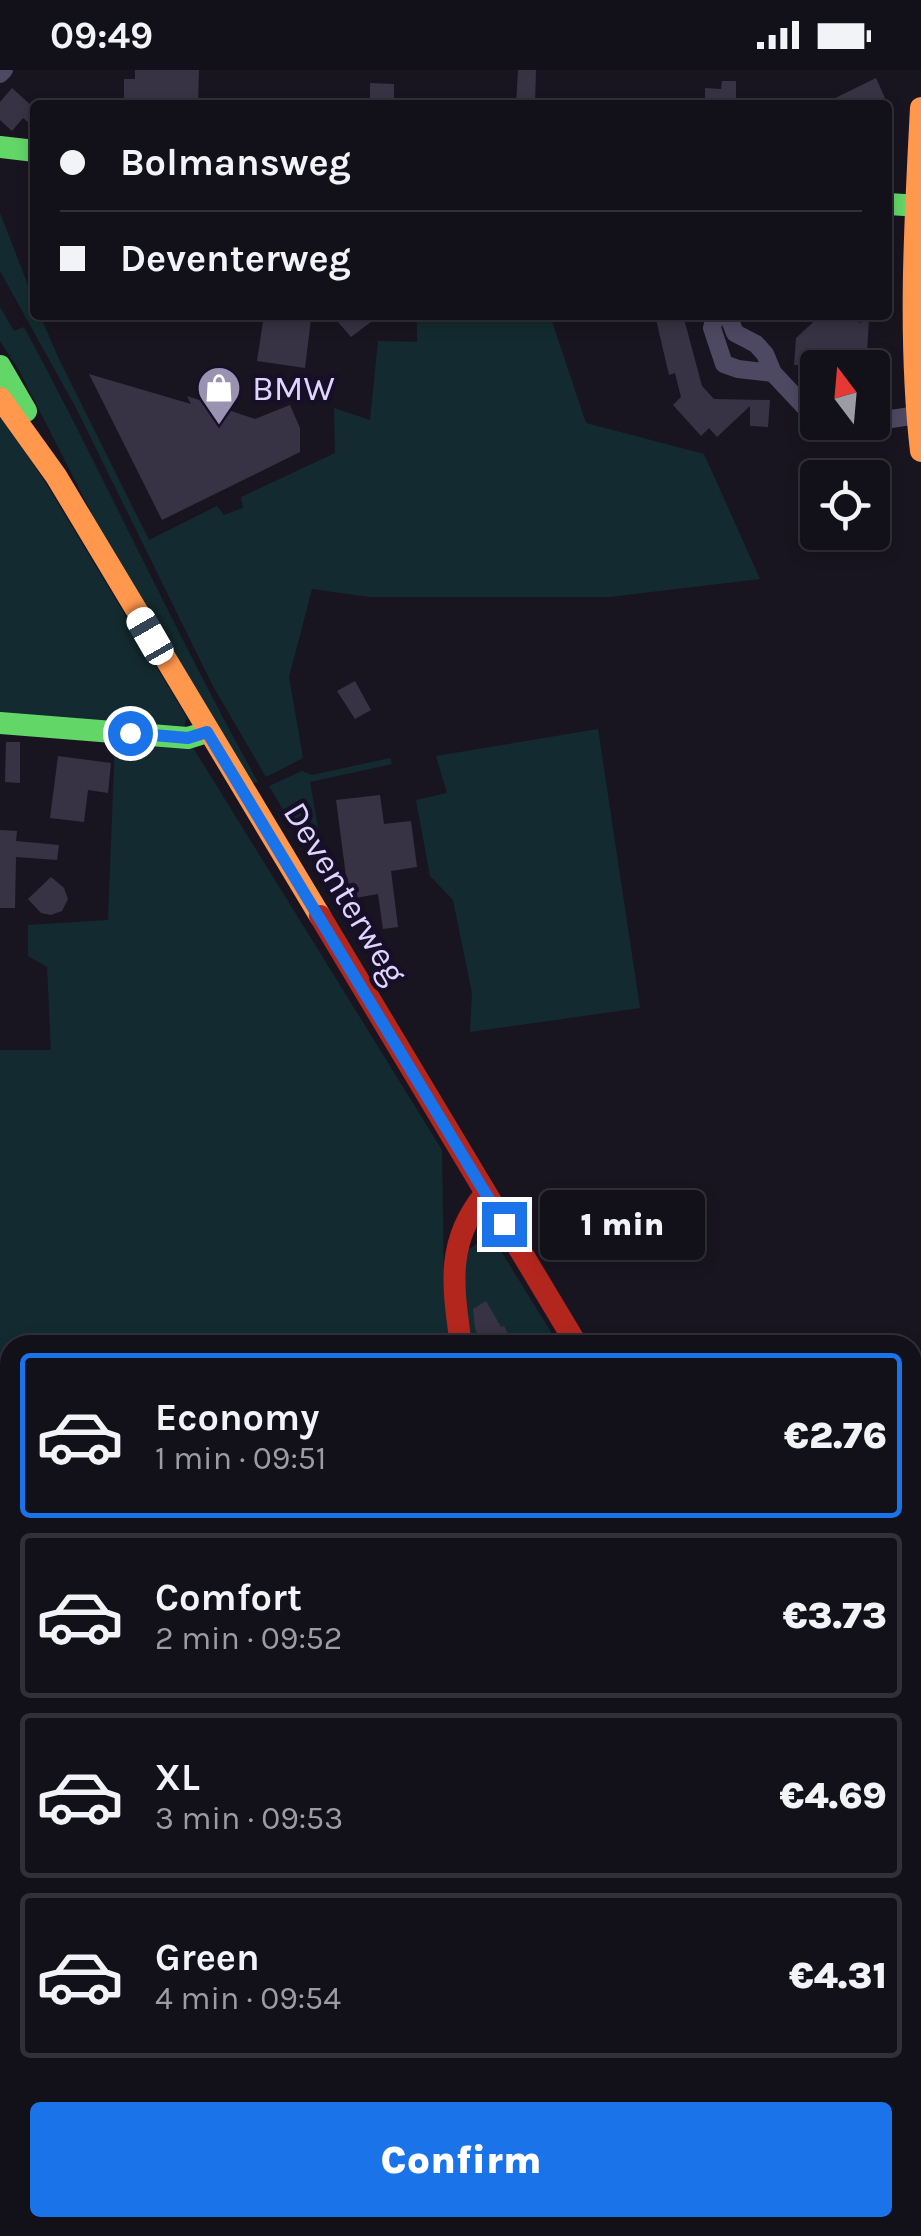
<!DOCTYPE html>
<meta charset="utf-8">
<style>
:root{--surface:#121019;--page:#1f1e26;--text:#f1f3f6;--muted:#9c9da2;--line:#313038;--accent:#1a73e8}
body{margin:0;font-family:Karla,sans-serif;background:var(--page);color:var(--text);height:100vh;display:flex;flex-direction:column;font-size:38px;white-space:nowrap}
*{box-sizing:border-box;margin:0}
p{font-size:32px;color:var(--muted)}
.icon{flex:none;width:55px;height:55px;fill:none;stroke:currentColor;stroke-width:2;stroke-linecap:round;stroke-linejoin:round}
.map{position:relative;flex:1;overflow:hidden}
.panel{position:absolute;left:0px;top:1265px;width:922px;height:902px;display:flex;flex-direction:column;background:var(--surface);border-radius:30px 30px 0 0;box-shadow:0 5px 15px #0003,0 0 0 2px var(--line)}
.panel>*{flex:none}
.top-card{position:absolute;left:30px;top:30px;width:862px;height:220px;border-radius:10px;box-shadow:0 5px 15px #0003,0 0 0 2px var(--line);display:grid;align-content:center;height:220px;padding:0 30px;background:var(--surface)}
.needle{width:65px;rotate:344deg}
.buttons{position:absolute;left:800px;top:280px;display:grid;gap:20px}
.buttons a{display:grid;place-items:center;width:90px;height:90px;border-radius:10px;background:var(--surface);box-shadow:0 5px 15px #0003,0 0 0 2px var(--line);font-size:50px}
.end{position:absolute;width:45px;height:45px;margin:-22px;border:12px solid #1a73e8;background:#fff;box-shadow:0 0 0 5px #fff}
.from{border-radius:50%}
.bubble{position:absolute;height:70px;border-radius:10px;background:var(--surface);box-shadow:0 5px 15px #0003,0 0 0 2px var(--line);font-size:32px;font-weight:800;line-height:70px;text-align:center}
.car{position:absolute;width:30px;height:60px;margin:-30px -15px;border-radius:12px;box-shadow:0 0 8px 2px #0007;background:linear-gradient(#fff 24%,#345 0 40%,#fff 0 76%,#345 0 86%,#fff 0)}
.top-card b{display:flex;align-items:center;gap:35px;height:95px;font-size:38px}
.top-card b+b{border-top:2px solid var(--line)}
.top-card i{width:25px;height:25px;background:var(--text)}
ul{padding:18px 0 0;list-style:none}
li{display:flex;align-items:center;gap:30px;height:165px;margin:0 20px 15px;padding:0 10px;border:5px solid var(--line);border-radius:10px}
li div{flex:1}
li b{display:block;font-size:38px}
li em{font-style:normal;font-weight:800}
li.current{border-color:var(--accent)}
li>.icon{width:90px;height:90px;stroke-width:1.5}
.action{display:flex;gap:20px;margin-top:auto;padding:20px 30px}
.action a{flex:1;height:115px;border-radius:10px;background:var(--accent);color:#fff;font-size:40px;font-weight:800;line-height:115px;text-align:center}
.status{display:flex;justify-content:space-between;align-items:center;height:70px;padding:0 50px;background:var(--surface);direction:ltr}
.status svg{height:28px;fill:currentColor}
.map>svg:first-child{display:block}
</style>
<div class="status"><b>09:49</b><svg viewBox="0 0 49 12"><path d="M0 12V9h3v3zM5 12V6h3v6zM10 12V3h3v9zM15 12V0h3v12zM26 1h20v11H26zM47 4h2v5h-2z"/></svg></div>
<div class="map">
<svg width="921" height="2166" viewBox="0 0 921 2166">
<rect width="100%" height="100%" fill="#181521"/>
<g fill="#132b30">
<path d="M0,143L35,233V245H40L58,287L149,470L217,436L224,445L243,438L241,427L335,383L334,338L370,350L378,271L417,272V245H550L586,353L704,384L760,509L609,527H370L312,519L289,607L303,688L266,707L213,616L76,338L0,201Z"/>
<path d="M0,237L14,261L24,257C105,407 175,563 258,712L252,713L95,450L20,302L0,271Z"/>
<path d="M0,344L45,412L187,648L184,656L0,647Z"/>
<path d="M598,659L640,938L470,962L472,923L453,830L430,806L416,730L447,723L436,686Z"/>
<path d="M115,670L192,676L442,1080L444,1218L450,1275H10V1804L0,1803V980H51L47,897L28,886V855L108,850Z"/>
<path d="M390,688L392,694L310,712L320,769L319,773L306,778L269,716L302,701L312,705Z"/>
<path d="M491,1165L559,1275H465L455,1188Z"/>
<path d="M921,1530V1790L912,1776V1531Z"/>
<path d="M414,2158H612L598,2166H410Z"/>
</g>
<g fill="#383344">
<path d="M135,0H199L198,35H124V9H135Z"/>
<path d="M518,0H536L535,35H516Z"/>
<path d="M876,8L885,28L879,31L881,35H821Z"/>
<path d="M722,11H736V35H705V18L721,19Z"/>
<path d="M370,13L394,14V35H370Z"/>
<path d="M12,18L35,39V58L23,48L12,61L0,50V32Z"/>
<path d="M264,245L311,249L305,298L257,291Z"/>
<path d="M332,245H380L351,267Z"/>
<path d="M655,245H683L702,316L714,329L770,330L768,357L750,356V336L717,367L709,358L701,366L673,335L681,327L675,303L669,305Z"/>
<path d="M821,245H859V253L869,250L866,298H818V305L798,304V295H794L796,268Z"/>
<path d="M89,304L191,334L187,326L255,349L290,335L300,358V382L162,450Z"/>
<path d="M355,611L371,640L355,649L337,621Z"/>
<path d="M6,672H20V713L5,712Z"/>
<path d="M58,686L111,693L108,723L88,720L84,752L50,748Z"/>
<path d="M380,725L384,754L411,751L417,797L391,801L398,857L383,859L378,824L349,829L336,730Z"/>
<path d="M0,760L17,761L16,771L59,775L57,790L16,787L15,838H0Z"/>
<path d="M51,807L64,818L68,829L62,841L51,845L41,843L28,829Z"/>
<path d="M486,1231L501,1257L504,1256L514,1275H484L475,1259L473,1239Z"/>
</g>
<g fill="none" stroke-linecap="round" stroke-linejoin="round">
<g stroke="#4e4962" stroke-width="18">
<path d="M0,4L4,0"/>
<path d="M715,245L712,258L724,294L738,299L773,303"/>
<path d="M728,245L735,263L756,274L765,284L773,303L818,351"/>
<path d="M819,352L838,358L872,352"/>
<path d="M872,352L917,345"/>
<path d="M772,2158L775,2163"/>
<path d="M406,2166L408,2158"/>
</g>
<g stroke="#63d668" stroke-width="22">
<path d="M0,77L35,81"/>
<path d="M888,134L921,136"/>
<path d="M0,296L26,341"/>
<path d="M0,653L188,668L207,662"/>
</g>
<g stroke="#ff974d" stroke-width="22">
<path d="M921,38C915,152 908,268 921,381"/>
<path d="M0,328L56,406L320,846"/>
</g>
<g stroke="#b3261e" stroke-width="22">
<path d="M320,846L577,1275"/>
<path d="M461,1275C453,1217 445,1172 485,1124"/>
<path d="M912,1827L921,1841"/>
</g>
</g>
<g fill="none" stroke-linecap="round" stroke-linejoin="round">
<path stroke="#1a73e8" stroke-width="12" d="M130,663L188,668L207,662L504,1154"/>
</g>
<defs>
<symbol id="shop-pin" viewBox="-11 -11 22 30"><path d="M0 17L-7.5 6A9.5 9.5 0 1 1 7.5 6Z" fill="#9a92b1" stroke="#160f27"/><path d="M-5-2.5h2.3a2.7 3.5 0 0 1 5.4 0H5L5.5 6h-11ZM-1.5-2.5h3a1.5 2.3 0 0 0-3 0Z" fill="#fff"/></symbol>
</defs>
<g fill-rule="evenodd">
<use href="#shop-pin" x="194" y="293" width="50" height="68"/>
</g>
<g text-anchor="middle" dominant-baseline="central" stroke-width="9" stroke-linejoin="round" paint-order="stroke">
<g font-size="35" fill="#e0d5ff" stroke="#160f27" text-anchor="start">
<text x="252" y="318">BMW</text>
</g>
<g font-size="35" fill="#e0d5ff" stroke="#160f27">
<text transform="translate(345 823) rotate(59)">Deventerweg</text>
</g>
</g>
</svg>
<div class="buttons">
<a><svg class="needle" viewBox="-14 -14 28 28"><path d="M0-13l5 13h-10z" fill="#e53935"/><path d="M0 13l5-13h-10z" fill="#9c9da2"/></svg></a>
<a><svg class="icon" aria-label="locate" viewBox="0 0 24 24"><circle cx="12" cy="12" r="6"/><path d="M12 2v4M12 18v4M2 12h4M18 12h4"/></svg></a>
</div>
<i class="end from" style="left:130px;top:663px"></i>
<i class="end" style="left:504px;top:1154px"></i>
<div class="bubble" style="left:540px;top:1120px;width:165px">1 min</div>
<i class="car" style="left:150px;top:566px;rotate:330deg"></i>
<div class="top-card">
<b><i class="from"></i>Bolmansweg</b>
<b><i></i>Deventerweg</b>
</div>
<section class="panel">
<ul>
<li class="current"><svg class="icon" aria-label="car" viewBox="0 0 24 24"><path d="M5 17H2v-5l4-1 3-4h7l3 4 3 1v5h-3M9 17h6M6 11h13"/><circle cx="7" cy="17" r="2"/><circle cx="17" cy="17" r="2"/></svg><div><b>Economy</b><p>1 min · 09:51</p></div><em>€2.76</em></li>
<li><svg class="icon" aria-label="car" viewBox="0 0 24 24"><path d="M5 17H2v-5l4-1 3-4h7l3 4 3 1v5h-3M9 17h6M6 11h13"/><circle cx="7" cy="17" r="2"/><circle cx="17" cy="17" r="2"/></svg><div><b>Comfort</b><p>2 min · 09:52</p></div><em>€3.73</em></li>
<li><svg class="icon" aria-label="car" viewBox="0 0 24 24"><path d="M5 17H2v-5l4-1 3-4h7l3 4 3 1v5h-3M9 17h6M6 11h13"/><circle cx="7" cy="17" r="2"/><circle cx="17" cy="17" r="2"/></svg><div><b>XL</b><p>3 min · 09:53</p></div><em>€4.69</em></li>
<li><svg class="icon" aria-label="car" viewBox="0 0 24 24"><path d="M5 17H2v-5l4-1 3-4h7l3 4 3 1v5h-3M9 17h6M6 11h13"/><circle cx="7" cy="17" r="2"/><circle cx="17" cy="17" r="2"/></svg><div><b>Green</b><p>4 min · 09:54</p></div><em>€4.31</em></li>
</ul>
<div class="action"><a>Confirm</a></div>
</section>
</div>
